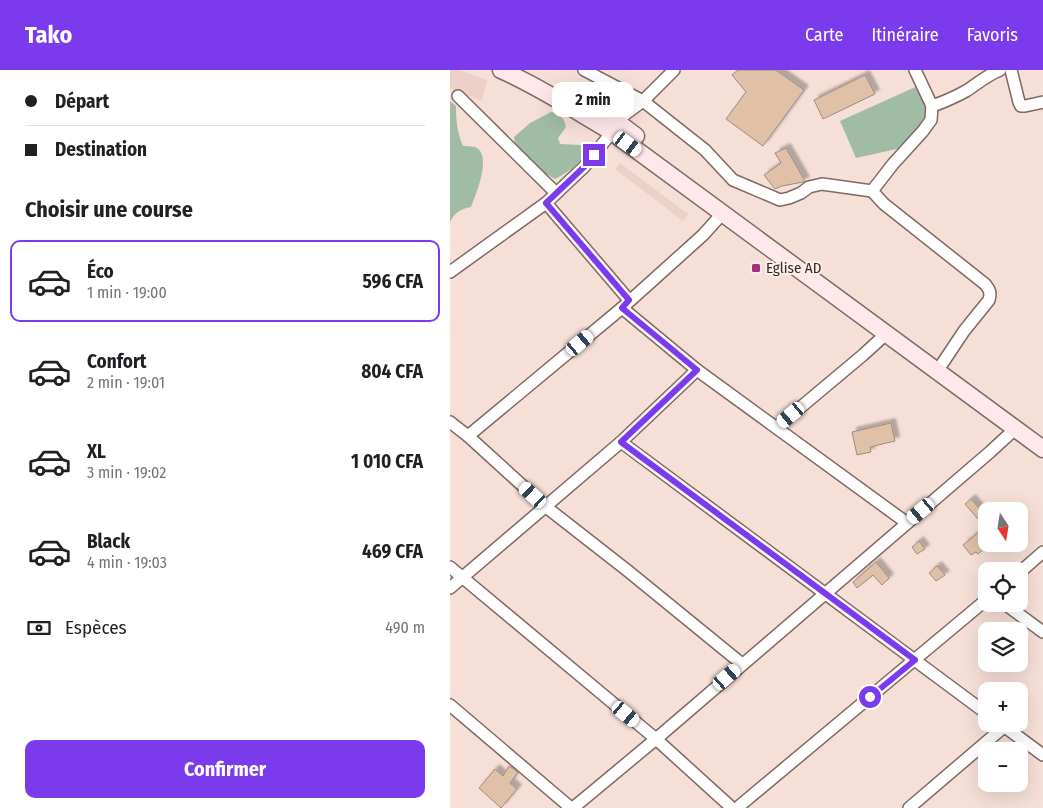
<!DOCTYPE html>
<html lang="fr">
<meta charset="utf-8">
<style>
:root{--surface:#fff;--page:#f2f2f2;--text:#202124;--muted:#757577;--line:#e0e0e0;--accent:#7c3aed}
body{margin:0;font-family:"Fira Sans Condensed",sans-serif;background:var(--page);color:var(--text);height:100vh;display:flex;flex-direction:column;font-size:19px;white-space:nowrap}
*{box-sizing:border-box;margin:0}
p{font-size:16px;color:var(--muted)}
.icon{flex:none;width:28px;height:28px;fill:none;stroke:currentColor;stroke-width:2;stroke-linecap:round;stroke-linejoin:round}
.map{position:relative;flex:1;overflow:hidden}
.details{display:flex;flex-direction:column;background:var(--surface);width:450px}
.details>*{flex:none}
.banner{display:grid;align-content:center;height:110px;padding:0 25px;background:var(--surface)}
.needle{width:32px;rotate:168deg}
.buttons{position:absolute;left:528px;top:432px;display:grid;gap:10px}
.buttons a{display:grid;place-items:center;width:50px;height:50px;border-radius:10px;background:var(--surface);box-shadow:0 5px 20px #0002;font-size:25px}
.end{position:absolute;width:22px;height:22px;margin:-11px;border:6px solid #7c3aed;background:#fff;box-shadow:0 0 0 2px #fff}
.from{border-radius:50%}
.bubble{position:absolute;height:35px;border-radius:10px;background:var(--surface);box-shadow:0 5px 20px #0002;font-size:16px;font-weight:700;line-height:35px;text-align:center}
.car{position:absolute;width:15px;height:30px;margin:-15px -8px;border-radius:6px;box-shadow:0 0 4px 1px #0007;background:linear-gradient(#fff 24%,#345 0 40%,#fff 0 76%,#345 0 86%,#fff 0)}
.banner b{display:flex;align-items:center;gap:18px;height:48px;font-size:19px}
.banner b+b{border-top:1px solid var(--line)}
.banner i{width:12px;height:12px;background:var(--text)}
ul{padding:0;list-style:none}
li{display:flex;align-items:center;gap:15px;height:82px;margin:0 10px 8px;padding:0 15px;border:2px solid transparent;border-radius:10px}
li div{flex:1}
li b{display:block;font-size:19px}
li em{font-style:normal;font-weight:700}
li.current{border-color:var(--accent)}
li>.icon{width:45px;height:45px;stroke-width:1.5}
h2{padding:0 25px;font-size:22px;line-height:60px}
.pay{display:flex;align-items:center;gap:12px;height:55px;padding:0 25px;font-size:19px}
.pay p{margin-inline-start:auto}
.cta{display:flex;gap:10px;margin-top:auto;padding:10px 25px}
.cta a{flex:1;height:58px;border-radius:10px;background:var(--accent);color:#fff;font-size:20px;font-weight:700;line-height:58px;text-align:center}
header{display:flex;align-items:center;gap:30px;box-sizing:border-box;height:70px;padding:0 25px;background:var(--accent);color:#fff}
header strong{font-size:24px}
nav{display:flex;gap:28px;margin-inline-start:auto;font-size:18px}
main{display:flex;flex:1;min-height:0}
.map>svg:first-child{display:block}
</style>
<header>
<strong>Tako</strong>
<nav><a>Carte</a><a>Itinéraire</a><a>Favoris</a></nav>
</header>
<main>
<section class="details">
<div class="banner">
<b><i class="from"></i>Départ</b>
<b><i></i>Destination</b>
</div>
<h2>Choisir une course</h2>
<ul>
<li class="current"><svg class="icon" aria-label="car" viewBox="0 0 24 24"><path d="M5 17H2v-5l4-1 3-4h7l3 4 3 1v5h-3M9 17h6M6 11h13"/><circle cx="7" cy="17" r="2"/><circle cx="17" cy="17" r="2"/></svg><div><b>Éco</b><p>1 min · 19:00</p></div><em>596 CFA</em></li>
<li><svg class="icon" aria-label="car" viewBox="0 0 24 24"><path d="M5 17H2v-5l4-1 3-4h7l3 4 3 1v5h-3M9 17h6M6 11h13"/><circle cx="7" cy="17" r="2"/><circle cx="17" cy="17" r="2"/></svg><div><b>Confort</b><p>2 min · 19:01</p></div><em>804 CFA</em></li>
<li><svg class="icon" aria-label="car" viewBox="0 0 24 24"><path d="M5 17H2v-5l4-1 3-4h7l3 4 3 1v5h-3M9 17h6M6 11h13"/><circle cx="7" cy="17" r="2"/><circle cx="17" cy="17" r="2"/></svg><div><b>XL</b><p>3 min · 19:02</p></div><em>1 010 CFA</em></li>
<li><svg class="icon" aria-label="car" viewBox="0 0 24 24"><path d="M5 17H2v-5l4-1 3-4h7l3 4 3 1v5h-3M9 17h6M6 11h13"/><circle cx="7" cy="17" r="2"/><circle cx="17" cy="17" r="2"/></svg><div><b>Black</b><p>4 min · 19:03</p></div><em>469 CFA</em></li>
</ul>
<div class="pay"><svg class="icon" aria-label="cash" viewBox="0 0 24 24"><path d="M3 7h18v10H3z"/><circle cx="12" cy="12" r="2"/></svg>Espèces<p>490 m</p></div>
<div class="cta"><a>Confirmer</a></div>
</section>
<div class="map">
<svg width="593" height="738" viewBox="0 0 593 738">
<defs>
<filter id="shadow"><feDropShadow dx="4.5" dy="-4.5" stdDeviation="1" flood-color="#0004"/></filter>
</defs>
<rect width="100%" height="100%" fill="#f5dfd7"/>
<g fill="#eed1c6">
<path d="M0,0H9L37,10L32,31L0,19Z"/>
<path d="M170,93L238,144L233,151L165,99Z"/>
</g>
<g fill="#a1bca5">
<path d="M472,14L482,36L460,76L406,88L390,51Z"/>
<path d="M0,31L6,36C6,51 7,62 13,76C16,76 21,76 25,77C43,84 26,124 21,137C11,139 5,142 0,152Z"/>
<path d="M101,42C110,44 114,47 116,57L108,68L110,74L131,75L135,84C128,95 117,103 105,109L84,97L65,74L64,67L80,53Z"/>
</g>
<g fill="#e0c0a6" stroke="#9c8d80" filter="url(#shadow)">
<path d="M288,0H326L354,20L313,76L276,49L296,22L282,5Z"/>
<path d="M415,5L425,24L373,49L364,30Z"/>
<path d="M336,78L355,111L353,112L332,116L325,119L314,105L331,93L325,83Z"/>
<path d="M441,353L445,371L420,377L421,382L407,385L402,362Z"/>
<path d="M521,429L536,446V477L528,484L526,482L521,485L513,475L535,457L515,434Z"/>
<path d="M469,471L475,479L467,484L462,477Z"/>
<path d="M426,492L439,508L432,515L423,505L407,518L403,512Z"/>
<path d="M487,496L495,505L486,511L479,503Z"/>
<path d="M59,696L68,702L60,713L67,719L51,738L29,718L45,699L53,706Z"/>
</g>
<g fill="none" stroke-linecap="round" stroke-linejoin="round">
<defs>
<g id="street">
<path d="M134,0L193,31L255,80L283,110L330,130L339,128L351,123L359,117L372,114L422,121L443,94L473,61L481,50L482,36L465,0"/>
<path d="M561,0L569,32L571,36H575L593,32"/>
<path d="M8,26L106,123"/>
<path d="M482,36C494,32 505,27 516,21C527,14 537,5 550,0"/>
<path d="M422,121L434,134L535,214C540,220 541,223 539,230L514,261L492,294"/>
<path d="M96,133L179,230"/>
<path d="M0,202L96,133L134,97L162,62L166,51L193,31L224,0"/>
<path d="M172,238L247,300L457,453"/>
<path d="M0,352L18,366L96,437L178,501L292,594"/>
<path d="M327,357L413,285L436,264"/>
<path d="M18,366L172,238L253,165L272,144"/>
<path d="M171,372L536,643"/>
<path d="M0,497L206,669L282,738"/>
<path d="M569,503L593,482"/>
<path d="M0,518L171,372L247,300"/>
<path d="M555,534L593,562"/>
<path d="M0,635L121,738"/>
<path d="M551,654L593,685"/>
<path d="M123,738L206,669L540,382L565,359"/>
<path d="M287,738L536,530"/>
<path d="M459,738L555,656"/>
</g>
<g id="secondary">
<path d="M51,0C90,17 126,41 162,62L593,379"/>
<path d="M135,34L166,51L186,66"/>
</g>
</defs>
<use href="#street" stroke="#7d6a63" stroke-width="14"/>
<use href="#secondary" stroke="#7d6a63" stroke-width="19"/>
<use href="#street" stroke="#fff" stroke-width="11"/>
<use href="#secondary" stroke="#ffe8eb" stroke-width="16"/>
</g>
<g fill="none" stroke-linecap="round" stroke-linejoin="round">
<path stroke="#7c3aed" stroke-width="6" d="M144,85L134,97L96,133L179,230L172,238L247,300L171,372L465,590L420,627"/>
</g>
<rect fill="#a72d82" stroke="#fcefea" stroke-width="2" x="301" y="193" width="10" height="10" rx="2.5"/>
<g text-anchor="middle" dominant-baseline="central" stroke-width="4" stroke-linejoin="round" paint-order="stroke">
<g font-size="15" fill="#322a27" stroke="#fcefea" text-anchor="start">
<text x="316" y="198">Eglise AD</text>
</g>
</g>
</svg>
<div class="buttons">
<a><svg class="needle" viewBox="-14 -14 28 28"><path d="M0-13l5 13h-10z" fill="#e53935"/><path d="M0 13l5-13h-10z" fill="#757577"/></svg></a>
<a><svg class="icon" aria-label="locate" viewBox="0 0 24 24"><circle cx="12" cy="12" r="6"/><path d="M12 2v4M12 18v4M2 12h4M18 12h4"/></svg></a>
<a><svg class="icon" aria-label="layers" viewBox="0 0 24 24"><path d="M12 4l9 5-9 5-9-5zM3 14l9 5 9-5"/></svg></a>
<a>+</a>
<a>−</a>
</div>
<i class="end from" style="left:420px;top:627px"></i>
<i class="end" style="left:144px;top:85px"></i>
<div class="bubble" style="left:102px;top:12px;width:82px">2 min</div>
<i class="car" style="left:178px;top:74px;rotate:126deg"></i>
<i class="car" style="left:130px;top:273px;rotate:50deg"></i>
<i class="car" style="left:341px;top:345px;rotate:230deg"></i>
<i class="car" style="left:83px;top:425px;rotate:312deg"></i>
<i class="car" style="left:471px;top:441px;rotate:230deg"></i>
<i class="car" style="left:277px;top:607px;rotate:49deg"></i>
<i class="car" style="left:176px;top:644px;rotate:130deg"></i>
</div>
</main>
